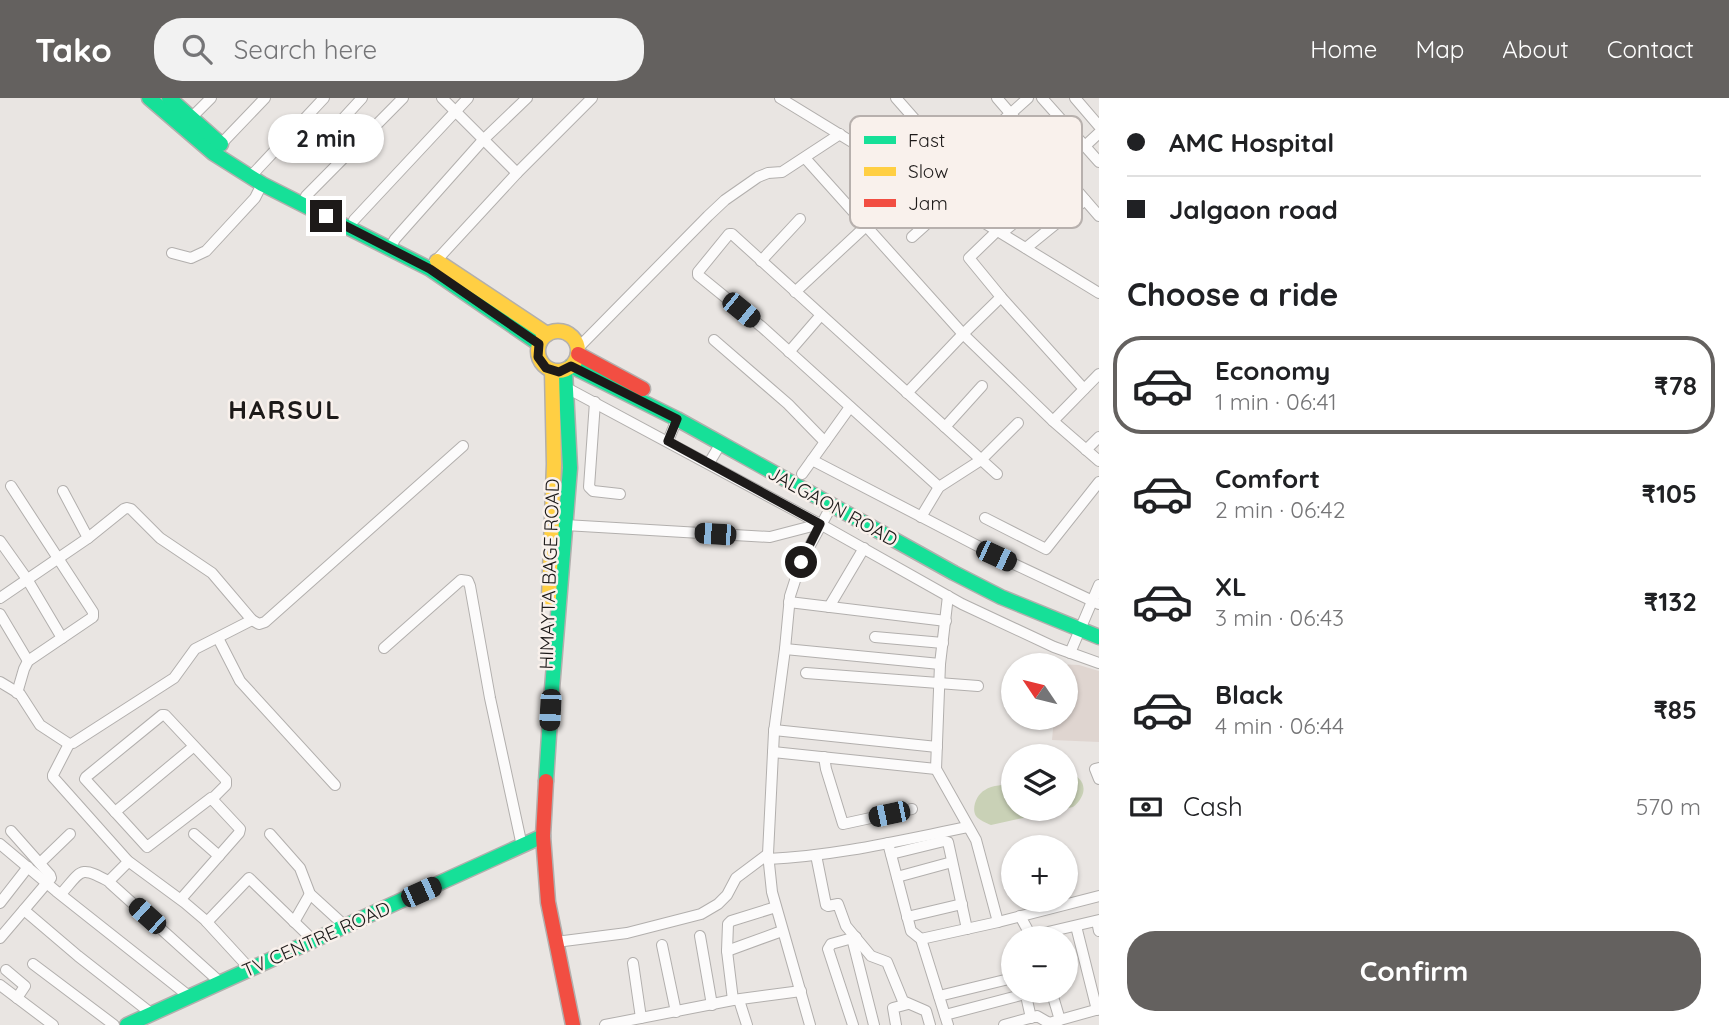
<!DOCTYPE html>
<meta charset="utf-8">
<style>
:root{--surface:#fff;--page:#f2f2f2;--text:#202124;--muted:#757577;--line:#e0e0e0;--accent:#64615f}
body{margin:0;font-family:Quicksand,sans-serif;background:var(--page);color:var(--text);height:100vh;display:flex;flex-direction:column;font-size:26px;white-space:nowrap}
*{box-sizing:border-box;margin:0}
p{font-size:23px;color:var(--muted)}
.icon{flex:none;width:38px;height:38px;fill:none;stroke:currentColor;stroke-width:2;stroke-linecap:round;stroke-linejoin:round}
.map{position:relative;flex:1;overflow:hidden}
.details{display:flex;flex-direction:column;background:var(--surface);width:630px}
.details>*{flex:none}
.banner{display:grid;align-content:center;height:154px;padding:0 28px;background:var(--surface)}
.needle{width:46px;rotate:305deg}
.fabs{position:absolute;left:1001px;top:555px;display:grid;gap:14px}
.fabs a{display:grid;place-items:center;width:77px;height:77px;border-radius:50%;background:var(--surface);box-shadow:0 2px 5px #0004;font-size:35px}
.end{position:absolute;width:32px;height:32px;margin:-16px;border:9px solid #1d1a19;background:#fff;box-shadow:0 0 0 4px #fff}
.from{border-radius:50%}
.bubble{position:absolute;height:49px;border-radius:24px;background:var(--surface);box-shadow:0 2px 5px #0004;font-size:23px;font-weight:700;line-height:49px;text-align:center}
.car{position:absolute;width:21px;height:42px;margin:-21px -10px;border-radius:9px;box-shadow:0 0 5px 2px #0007;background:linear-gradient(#222 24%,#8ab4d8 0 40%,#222 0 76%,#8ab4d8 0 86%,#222 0)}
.banner b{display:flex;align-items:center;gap:24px;height:66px;font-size:26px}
.banner b+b{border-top:2px solid var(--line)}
.banner i{width:18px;height:18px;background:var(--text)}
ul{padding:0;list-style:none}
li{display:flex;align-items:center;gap:21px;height:98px;margin:0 14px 10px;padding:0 14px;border:4px solid transparent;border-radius:28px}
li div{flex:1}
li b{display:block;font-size:26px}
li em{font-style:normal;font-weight:700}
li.current{border-color:var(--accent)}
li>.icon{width:63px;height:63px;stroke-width:1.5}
h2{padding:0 28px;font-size:32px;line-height:84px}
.pay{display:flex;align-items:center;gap:18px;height:77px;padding:0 28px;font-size:26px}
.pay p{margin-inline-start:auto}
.primary-button{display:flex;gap:14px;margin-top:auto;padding:14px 28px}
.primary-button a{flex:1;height:80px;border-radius:28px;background:var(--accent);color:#fff;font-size:28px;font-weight:700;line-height:80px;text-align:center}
header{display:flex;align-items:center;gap:42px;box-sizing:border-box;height:98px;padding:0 35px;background:var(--accent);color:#fff}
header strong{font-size:33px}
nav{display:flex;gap:38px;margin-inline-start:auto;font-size:24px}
.search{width:490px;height:63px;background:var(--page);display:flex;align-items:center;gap:18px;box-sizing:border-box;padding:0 24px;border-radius:28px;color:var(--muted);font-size:26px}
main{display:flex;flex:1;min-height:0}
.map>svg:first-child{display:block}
</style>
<header>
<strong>Tako</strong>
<div class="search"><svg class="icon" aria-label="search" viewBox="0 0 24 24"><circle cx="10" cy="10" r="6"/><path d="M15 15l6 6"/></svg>Search here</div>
<nav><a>Home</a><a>Map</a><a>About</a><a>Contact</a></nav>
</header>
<main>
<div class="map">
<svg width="1099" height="927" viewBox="0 0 1099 927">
<rect width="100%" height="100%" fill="#e9e5e2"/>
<path fill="#dfd5d0" d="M1059,566L1079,567L1099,573V644L1052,642L1054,620H1066V567Z"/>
<path fill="#c9d1b6" d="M1066,674C1087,679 1089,696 1073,709L991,727C986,725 979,722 976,718C971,710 977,696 985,692C992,687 1005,687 1013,685V710H1066Z"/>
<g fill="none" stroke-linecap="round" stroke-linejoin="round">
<defs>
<g id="street">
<path d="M442,0L517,75"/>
<path d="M780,0L1099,195"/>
<path d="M896,0L955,67"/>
<path d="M997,0L1099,118"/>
<path d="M1042,0L1099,64"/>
<path d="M1075,0L1099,28"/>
<path d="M191,20L211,0"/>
<path d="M340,24L362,0"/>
<path d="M221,46L265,0"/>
<path d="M1085,48L1099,35"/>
<path d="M805,60L963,236L1053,323L1099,363"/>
<path d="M251,78L324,0"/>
<path d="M930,91L969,53L1028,0"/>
<path d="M306,98L403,0"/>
<path d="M954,106L1013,53"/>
<path d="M978,121L1033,73"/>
<path d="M354,122L468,0"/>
<path d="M997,133L969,160L1001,199L1084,291"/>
<path d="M1002,135L1049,96"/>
<path d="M912,139L951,104"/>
<path d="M390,150L395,141L483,42L527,0"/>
<path d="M1026,150L1085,102"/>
<path d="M172,155L191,160L206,153L255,100L262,86"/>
<path d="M761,163L800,121"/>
<path d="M434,165L517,75L592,0"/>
<path d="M795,194L866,128"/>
<path d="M714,242L788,306L825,344"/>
<path d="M578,250L708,118L725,102L758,79L768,75L782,74L840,36"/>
<path d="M789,254L821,217"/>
<path d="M565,289L820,426L962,506L1054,549L1099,565"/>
<path d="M907,295L963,236L1001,199"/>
<path d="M595,304L589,389L593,393L620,396"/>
<path d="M1053,323L1099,276"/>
<path d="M945,329L982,288"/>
<path d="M668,343L677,321"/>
<path d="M1086,352L1099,339"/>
<path d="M812,362L997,458L1099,506"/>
<path d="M709,365L721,345"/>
<path d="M802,376L850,309"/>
<path d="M11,388L93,514V519L90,521L28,563L24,571L17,595"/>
<path d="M939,389L762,229L698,177V174L729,136H732L997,376"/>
<path d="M921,419L939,389L981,362L1018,325"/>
<path d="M985,420L1046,451L1099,384"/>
<path d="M565,427L770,439L820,426"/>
<path d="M88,440L124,411L127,410L131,411L160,440L212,475L252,522L259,526L265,524L463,348"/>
<path d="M0,443L27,481L62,540"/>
<path d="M948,498L940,566L936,671L976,742L998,824"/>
<path d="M0,500L88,440L63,393"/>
<path d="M789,504L946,523"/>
<path d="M829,509L864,450"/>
<path d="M0,516L28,563"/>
<path d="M875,539L943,545"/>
<path d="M218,540L240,583L335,687"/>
<path d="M384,550L461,482L468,483L470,488L490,600L522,748"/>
<path d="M785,551L940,566"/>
<path d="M1070,555L1099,487"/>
<path d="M806,575L978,588"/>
<path d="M0,584L20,596L40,627L69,646L73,645L174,580L195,551L252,522"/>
<path d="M774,632L937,649"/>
<path d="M69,646L53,677V679L127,762V765L110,782V785L221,885"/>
<path d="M773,654L936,671"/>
<path d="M824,659L826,671L843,726L912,711"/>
<path d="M1099,670L1095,671L1099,681"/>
<path d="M115,714L193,649"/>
<path d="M194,736L219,758"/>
<path d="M270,736L300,770L310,796L345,828"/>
<path d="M888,745L911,833L921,841L948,927"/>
<path d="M0,746L56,793L190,899"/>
<path d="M891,756L944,743L948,744L967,831"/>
<path d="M816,757L826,807L828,808L838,806L846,828L871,858L887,864L903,903L926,913L930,927"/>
<path d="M768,761C836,758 902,742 968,729"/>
<path d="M128,763L185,805L205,822L250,871"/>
<path d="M40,765L70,736"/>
<path d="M897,779L952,764"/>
<path d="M61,796C82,772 79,767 110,784"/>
<path d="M181,801L239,735L240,731L211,700L147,749L85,681L86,679L162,617H165L226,682V687L212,701"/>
<path d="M0,805L28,769"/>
<path d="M24,812L78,858L152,916"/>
<path d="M1020,818L1031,838L1099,822"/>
<path d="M907,819L962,806"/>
<path d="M1097,823L1099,833"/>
<path d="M207,824L249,780L313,842"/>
<path d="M294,824L310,796"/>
<path d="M1076,828L1097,912"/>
<path d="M700,838L712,907"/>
<path d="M0,840L51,780L50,777L11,733"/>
<path d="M852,840L874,927"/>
<path d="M921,841L998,824L1099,798"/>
<path d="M556,844L627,835L701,816L718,806L727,797L736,780L768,756"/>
<path d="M662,847L676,914"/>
<path d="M727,853L782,833"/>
<path d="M633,865L641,920"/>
<path d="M33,866L114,927"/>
<path d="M6,872L25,888L17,900"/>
<path d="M0,887L53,927"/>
<path d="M1051,892L1060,922"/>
<path d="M1025,893L1031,920"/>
<path d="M939,898L1013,880"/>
<path d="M733,902L727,853L728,826L731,823L776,809"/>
<path d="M739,902L747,927"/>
<path d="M945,917L1025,896"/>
<path d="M605,927L733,902L801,893"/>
<path d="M810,927L772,794L768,756L774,634L785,551L790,498L801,464L832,407"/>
<path d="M853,927L828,851L831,846L856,839"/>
<path d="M896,927L893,910L908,906"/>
<path d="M1004,927L1037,918L1049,925L1099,911"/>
</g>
<g id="fast">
<path d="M149,0L213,55L262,86L430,171L539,246"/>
<path d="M169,0L221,46"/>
<path d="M571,268L677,321L954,475L1001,499L1099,539"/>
<path d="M546,683L552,591L570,370L565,272"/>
<path d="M127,927L543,738"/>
</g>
<g id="slow">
<path d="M437,163L547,236"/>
<circle cx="558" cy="253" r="20"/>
<path d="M549,501L554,366L552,273"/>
</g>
<g id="jam">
<path d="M578,256L643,291"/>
<path d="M546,683L543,738L548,804L573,927"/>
</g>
</defs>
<use href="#street" stroke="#b2afad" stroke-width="12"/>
<use href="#fast" stroke="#b2afad" stroke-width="17"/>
<use href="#slow" stroke="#b2afad" stroke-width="17"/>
<use href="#jam" stroke="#b2afad" stroke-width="17"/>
<use href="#street" stroke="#fcfbfb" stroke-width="10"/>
<use href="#fast" stroke="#16e098" stroke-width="14"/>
<use href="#slow" stroke="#ffcf43" stroke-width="14"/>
<use href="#jam" stroke="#f24e42" stroke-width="14"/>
</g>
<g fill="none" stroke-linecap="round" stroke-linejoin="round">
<path stroke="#1d1a19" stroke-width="9" d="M326,118L430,171L539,246L538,259L546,270L559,274L571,268L677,321L668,343L820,426L801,464"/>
</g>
<g text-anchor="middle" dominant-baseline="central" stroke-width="5" stroke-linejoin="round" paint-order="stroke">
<g font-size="19" fill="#1d1a19" stroke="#f9f1ec">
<text transform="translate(833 408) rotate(29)">JALGAON ROAD</text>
<text transform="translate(549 476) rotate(-88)">HIMAYTA BAGE ROAD</text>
<text transform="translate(316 841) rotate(-24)">TV CENTRE ROAD</text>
</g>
<g font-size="26" font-weight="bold" letter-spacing="2" fill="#1d1a19" stroke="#f9f1ec">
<text x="285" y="311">HARSUL</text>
</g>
</g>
<rect x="850" y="18" width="232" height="112" rx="10" fill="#f9f1ec" stroke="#b7b0ad" stroke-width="2"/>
<rect x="864" y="38" width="32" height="8" fill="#16e098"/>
<rect x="864" y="69" width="32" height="9" fill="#ffcf43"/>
<rect x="864" y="101" width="32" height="8" fill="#f24e42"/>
<g font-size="19" fill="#1d1a19">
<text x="908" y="49">Fast</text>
<text x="908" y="80">Slow</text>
<text x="908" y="112">Jam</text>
</g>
</svg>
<div class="fabs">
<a><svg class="needle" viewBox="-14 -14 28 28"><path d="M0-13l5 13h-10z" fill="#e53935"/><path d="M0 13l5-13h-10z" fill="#757577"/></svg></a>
<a><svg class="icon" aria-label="layers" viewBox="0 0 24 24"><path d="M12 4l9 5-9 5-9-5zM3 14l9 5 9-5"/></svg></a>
<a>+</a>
<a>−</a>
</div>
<i class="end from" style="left:801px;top:464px"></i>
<i class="end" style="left:326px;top:118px"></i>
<div class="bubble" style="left:268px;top:16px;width:116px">2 min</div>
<i class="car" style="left:741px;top:212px;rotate:129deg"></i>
<i class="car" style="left:715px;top:436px;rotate:274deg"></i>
<i class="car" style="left:996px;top:458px;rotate:115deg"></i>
<i class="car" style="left:550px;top:612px;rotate:183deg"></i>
<i class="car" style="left:889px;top:716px;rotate:258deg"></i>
<i class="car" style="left:421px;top:794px;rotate:66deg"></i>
<i class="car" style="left:147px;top:818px;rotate:312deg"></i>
</div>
<section class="details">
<div class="banner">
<b><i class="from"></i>AMC Hospital</b>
<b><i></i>Jalgaon road</b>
</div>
<h2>Choose a ride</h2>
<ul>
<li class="current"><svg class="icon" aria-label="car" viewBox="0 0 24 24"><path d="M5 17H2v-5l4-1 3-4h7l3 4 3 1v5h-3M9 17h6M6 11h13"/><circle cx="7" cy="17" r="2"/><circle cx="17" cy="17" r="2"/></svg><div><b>Economy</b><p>1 min · 06:41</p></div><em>₹78</em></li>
<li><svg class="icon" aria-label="car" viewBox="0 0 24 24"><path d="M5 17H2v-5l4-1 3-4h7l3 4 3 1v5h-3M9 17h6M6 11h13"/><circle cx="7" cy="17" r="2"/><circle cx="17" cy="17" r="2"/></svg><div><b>Comfort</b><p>2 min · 06:42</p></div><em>₹105</em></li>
<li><svg class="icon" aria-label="car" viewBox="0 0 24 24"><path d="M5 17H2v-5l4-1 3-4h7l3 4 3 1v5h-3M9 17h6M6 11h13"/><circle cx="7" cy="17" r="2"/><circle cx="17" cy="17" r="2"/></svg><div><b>XL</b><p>3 min · 06:43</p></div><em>₹132</em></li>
<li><svg class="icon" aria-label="car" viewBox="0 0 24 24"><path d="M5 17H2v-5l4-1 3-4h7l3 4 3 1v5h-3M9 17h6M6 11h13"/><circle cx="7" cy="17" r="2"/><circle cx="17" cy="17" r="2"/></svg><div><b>Black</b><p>4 min · 06:44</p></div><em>₹85</em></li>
</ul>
<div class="pay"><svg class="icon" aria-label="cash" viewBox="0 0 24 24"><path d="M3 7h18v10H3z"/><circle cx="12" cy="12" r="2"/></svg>Cash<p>570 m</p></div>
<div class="primary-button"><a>Confirm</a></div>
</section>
</main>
